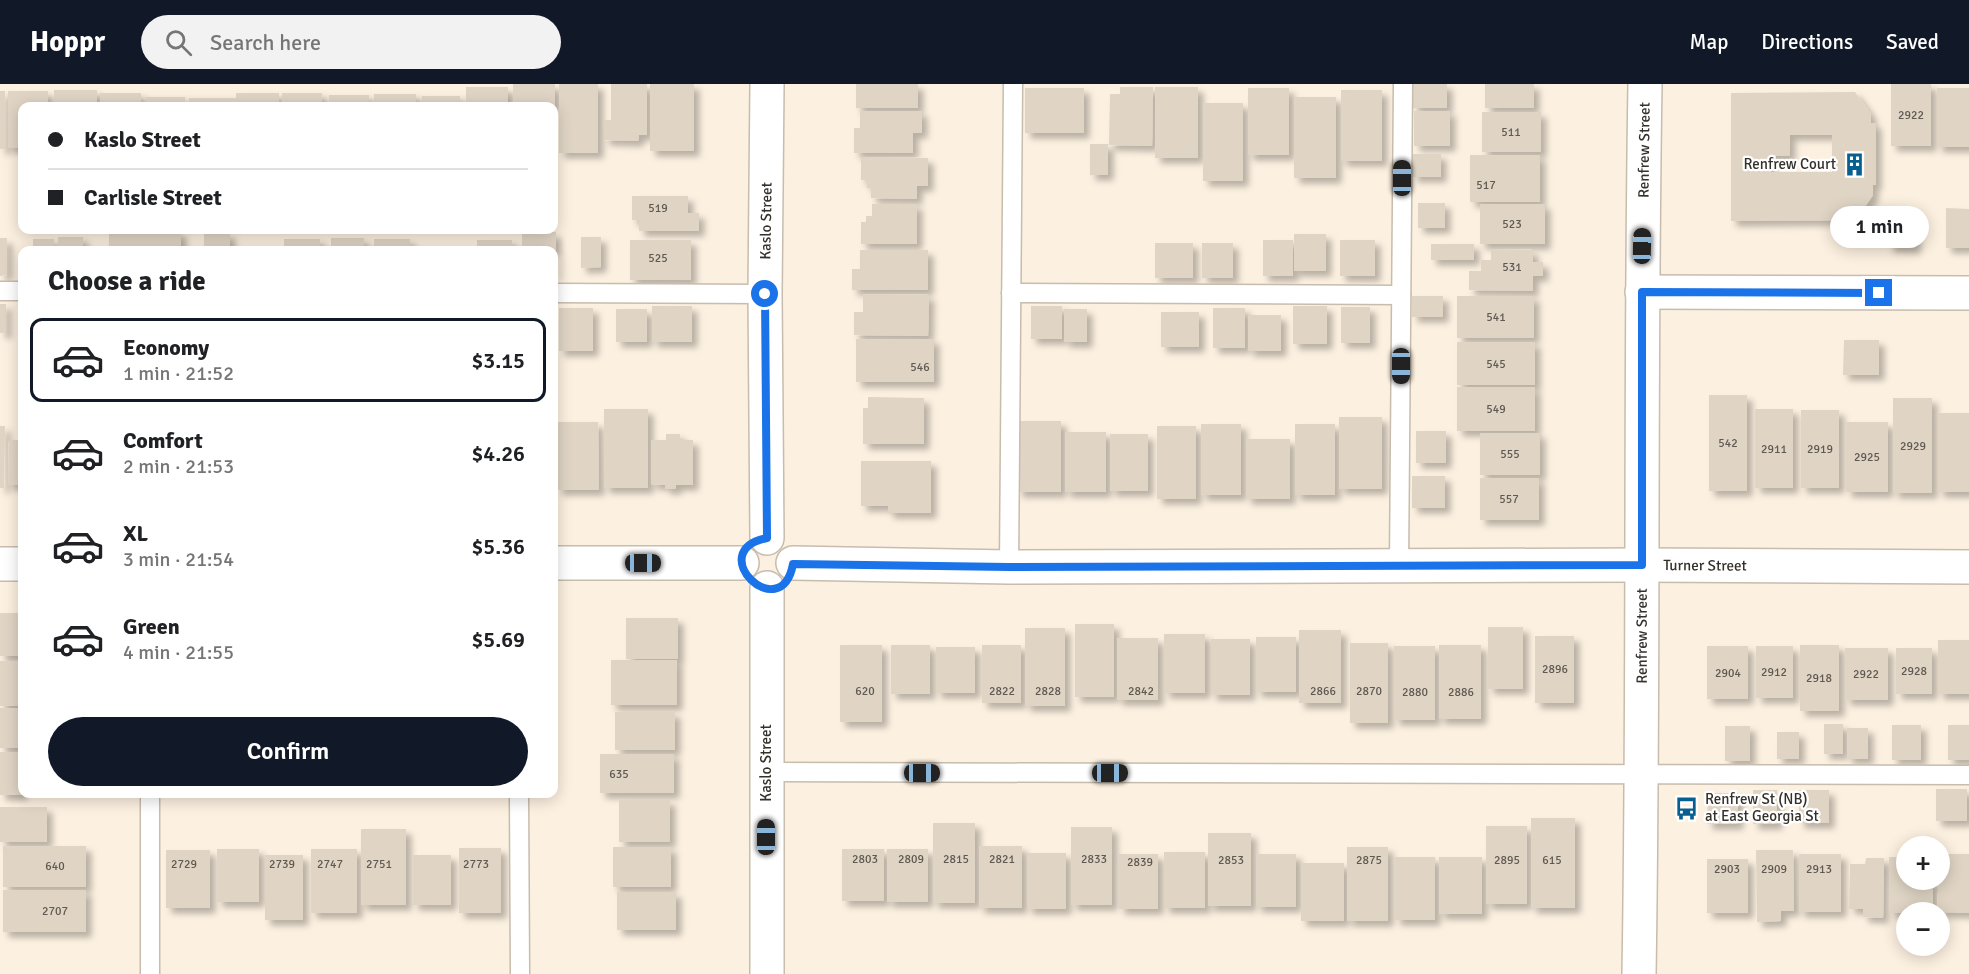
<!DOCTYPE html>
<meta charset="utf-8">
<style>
:root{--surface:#fff;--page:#f2f2f2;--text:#202124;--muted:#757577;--line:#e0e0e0;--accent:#111827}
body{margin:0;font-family:Signika,sans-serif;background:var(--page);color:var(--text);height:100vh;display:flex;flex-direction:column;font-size:22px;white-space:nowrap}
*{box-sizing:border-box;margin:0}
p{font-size:20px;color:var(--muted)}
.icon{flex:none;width:33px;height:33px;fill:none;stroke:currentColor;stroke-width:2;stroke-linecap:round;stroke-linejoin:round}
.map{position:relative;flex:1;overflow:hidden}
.sheet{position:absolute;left:18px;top:162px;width:540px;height:552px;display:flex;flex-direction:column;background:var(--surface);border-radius:12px;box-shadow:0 3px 15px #0003}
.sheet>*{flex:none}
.guide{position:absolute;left:18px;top:18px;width:540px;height:132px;border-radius:12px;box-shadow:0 3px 15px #0003;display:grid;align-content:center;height:132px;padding:0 30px;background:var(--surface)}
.tools{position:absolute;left:1896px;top:752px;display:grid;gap:12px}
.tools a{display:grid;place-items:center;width:54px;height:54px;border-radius:50%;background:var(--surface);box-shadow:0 3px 15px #0003;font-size:30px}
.end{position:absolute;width:27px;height:27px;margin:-14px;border:8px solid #1a73e8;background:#fff;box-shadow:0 0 0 3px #fff}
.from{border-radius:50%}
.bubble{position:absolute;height:42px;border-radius:21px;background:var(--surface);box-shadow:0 3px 15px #0003;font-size:20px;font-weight:600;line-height:42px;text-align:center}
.car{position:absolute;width:18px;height:36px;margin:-18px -9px;border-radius:8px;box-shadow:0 0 4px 2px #0007;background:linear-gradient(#222 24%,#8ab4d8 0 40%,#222 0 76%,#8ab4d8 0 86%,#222 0)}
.guide b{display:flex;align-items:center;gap:21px;height:57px;font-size:22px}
.guide b+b{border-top:2px solid var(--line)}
.guide i{width:15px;height:15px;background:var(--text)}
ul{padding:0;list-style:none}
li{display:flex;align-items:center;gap:18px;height:84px;margin:0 12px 9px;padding:0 18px;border:3px solid transparent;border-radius:12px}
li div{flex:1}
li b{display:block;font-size:22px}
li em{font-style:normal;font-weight:600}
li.active{border-color:var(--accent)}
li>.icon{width:54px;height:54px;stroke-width:1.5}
h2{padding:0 30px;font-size:27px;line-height:72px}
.cta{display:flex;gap:12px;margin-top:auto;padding:12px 30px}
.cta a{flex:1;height:69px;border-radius:36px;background:var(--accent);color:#fff;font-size:24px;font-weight:600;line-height:69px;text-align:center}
header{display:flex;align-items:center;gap:36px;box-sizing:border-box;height:84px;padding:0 30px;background:var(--accent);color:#fff}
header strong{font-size:28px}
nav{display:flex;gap:33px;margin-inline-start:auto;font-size:21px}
.search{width:420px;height:54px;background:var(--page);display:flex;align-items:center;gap:15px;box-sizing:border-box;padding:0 21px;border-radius:33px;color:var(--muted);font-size:22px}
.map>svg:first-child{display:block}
</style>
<header>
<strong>Hoppr</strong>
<div class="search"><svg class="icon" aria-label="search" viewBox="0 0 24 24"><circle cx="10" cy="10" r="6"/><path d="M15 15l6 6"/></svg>Search here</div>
<nav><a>Map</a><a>Directions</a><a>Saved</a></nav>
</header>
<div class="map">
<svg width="1969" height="890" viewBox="0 0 1969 890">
<defs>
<filter id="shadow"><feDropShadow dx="5.5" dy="5.5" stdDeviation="3" flood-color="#0004"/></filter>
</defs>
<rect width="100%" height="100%" fill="#fcf0e0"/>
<g fill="#e0d5c5" fill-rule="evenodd" filter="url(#shadow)">
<rect x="513" y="0" width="42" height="22"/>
<rect x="559" y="0" width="39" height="69"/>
<path d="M611,0H647V51H639L638,57L604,56V36H611Z"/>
<rect x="650" y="0" width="44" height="67"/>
<rect x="856" y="0" width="62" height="24"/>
<rect x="1412" y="0" width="35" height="24"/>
<rect x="1485" y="0" width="49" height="24"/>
<rect x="1891" y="0" width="40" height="62"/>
<rect x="466" y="3" width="42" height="19"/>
<path d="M1120,3H1153L1152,62L1109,61L1110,10H1120Z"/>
<rect x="1155" y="3" width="43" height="71"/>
<rect x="1025" y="4" width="59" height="45"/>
<rect x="1248" y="4" width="41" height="67"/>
<rect x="1937" y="4" width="32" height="59"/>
<rect x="54" y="6" width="43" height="16"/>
<rect x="1341" y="6" width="41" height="71"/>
<rect x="0" y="7" width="5" height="58"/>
<path d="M8,7H48V22H22V64H8Z"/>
<path d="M1855,8L1871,30V39H1876V101H1873V111L1856,136L1731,137V9ZM1790,51H1832V88H1771V72H1790Z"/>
<rect x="100" y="9" width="41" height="13"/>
<path d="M236,9H279V22H189V14H236Z"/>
<path d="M282,9H322L321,22H282Z"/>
<rect x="374" y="10" width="42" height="12"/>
<rect x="329" y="11" width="40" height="11"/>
<rect x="422" y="12" width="38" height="10"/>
<rect x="146" y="13" width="39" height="9"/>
<rect x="1294" y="13" width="42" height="81"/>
<rect x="1203" y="19" width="40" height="78"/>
<path d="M860,27H922V49H913V69H854V44H860Z"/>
<rect x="1414" y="27" width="36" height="35"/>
<rect x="1482" y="28" width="59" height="40"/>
<rect x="1090" y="60" width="18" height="31"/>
<rect x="1412" y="70" width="29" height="23"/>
<rect x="1470" y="71" width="70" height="47"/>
<path d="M861,73L928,74V102H917V115L871,114V104H867V96H861Z"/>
<path d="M632,112H688V129H699V147H639V136H632Z"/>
<rect x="1418" y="119" width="27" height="25"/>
<path d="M872,120H917V160H861V138H866V132H872Z"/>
<rect x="1480" y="120" width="65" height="40"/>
<path d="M1946,124L1969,125V164H1946Z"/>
<path d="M1889,130L1916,131L1915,164L1888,163Z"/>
<path d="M146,147H181V166H109V150H146Z"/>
<path d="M522,148H556V191H554V166H522Z"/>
<rect x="204" y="149" width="26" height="17"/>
<rect x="1294" y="150" width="32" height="37"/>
<rect x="58" y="153" width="25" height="13"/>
<path d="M581,153H601V183L581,184Z"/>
<path d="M0,154H7V191L0,192Z"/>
<rect x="331" y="154" width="33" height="12"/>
<rect x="33" y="155" width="21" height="11"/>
<rect x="284" y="155" width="36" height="11"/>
<rect x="374" y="155" width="36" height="11"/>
<rect x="477" y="156" width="35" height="10"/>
<rect x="630" y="156" width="61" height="40"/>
<rect x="1263" y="156" width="30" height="36"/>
<rect x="1340" y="156" width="35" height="36"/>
<rect x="1155" y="159" width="38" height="35"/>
<rect x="1202" y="159" width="31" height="35"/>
<rect x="1431" y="160" width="43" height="16"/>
<path d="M1491,165L1533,166V178H1543V192H1533V207L1469,206V187H1481V176H1491Z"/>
<path d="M860,166H928V206H852V185H860Z"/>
<path d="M863,210L929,211L928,252L854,251V228H863Z"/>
<rect x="1412" y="212" width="31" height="21"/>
<rect x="1457" y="212" width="77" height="42"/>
<rect x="0" y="220" width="6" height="29"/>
<rect x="652" y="222" width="40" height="36"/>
<rect x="1031" y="222" width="31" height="33"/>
<rect x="1293" y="222" width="34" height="38"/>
<rect x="1341" y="223" width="29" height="36"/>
<rect x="559" y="224" width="34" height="43"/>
<rect x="1213" y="224" width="32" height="40"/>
<rect x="616" y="225" width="31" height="33"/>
<rect x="1064" y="225" width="23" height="33"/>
<rect x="1161" y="228" width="38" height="35"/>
<rect x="1248" y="231" width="33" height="36"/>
<rect x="856" y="255" width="78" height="43"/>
<path d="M1844,256H1879V291H1843Z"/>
<rect x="1457" y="258" width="78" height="43"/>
<rect x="1457" y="303" width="78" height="44"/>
<rect x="1709" y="311" width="38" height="96"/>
<path d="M868,313L924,314V360H863V324H868Z"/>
<rect x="1893" y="314" width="39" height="95"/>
<rect x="604" y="325" width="44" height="79"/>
<rect x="1755" y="325" width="38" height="79"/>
<rect x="1801" y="326" width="38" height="78"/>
<rect x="1938" y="329" width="31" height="79"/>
<rect x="1339" y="333" width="43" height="72"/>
<rect x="1017" y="337" width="44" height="71"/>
<path d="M556,338H598L599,406H557Z"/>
<rect x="1846" y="338" width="42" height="70"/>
<rect x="1201" y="340" width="40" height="71"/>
<rect x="1295" y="340" width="40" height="71"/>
<path d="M0,342H5L4,404H0Z"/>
<rect x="1157" y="342" width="39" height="73"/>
<rect x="1416" y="347" width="30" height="32"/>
<rect x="1065" y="348" width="41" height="60"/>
<rect x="1480" y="349" width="60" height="42"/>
<path d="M666,350H680V356H693V401H676V405H665V401L651,400V356H666Z"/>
<rect x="1110" y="350" width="38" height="57"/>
<rect x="1246" y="355" width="44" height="60"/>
<path d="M9,356H22V401H8Z"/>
<path d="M861,377H931V429H888V422H861Z"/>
<rect x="1412" y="392" width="33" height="32"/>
<rect x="1480" y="394" width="59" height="42"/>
<rect x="0" y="529" width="22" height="43"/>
<rect x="626" y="534" width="52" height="41"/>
<rect x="1075" y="540" width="39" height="73"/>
<rect x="1488" y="543" width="35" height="62"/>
<rect x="1025" y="544" width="40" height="78"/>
<rect x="1299" y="546" width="42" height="73"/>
<rect x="1164" y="550" width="41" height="59"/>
<rect x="1535" y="552" width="39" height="67"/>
<rect x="1256" y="553" width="40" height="55"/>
<rect x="1117" y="554" width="41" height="62"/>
<rect x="1211" y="555" width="39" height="56"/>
<rect x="1938" y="556" width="31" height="54"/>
<rect x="1350" y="559" width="38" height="80"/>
<rect x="840" y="561" width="42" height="77"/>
<rect x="891" y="561" width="39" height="49"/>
<rect x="982" y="561" width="39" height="58"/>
<rect x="1439" y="561" width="42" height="74"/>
<rect x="1800" y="561" width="39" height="66"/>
<rect x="1394" y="562" width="41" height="74"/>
<rect x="1707" y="562" width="41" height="53"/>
<rect x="1756" y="562" width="37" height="52"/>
<rect x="936" y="563" width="39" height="46"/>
<rect x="1845" y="564" width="43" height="52"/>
<rect x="1896" y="564" width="36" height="46"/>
<rect x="611" y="576" width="66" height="45"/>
<rect x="0" y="577" width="22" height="45"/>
<rect x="0" y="624" width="22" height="40"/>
<rect x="615" y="628" width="60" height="38"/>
<rect x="1824" y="640" width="19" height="30"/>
<rect x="1892" y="641" width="29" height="35"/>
<rect x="1948" y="641" width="21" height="35"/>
<rect x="1725" y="642" width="25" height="35"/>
<rect x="1847" y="644" width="21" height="31"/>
<rect x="1777" y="648" width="22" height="27"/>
<rect x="0" y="668" width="22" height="43"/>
<rect x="600" y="670" width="74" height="39"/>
<rect x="1936" y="705" width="31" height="32"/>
<rect x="1753" y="706" width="24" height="34"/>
<rect x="1799" y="706" width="30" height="33"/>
<path d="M1708,709H1738V740H1707Z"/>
<rect x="619" y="716" width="51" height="42"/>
<rect x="0" y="723" width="47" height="35"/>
<rect x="1531" y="734" width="44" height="90"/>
<rect x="933" y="739" width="42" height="80"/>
<rect x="1486" y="742" width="41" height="78"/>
<rect x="1071" y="743" width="41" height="78"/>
<rect x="361" y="745" width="45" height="76"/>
<rect x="1208" y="749" width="43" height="73"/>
<rect x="3" y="762" width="83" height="41"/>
<rect x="979" y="762" width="43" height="62"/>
<rect x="613" y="763" width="58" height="40"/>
<rect x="1347" y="763" width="41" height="74"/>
<rect x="459" y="764" width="42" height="65"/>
<rect x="217" y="765" width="42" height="53"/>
<rect x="311" y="765" width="46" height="64"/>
<rect x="842" y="765" width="42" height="52"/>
<rect x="887" y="765" width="41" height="53"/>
<rect x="166" y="766" width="44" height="58"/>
<path d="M1756,766H1793L1794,827H1781V837L1757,838Z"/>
<rect x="1164" y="768" width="41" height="56"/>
<rect x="1027" y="769" width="39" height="56"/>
<rect x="1119" y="770" width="39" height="55"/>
<rect x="1256" y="770" width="40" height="53"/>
<rect x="1799" y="770" width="42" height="58"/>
<path d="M1940,770H1969V829L1937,828Z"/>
<rect x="265" y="771" width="38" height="65"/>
<rect x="413" y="771" width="38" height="50"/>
<rect x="1395" y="773" width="40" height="63"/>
<rect x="1439" y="773" width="43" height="57"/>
<path d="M1889,773H1906V795H1933V828L1889,829Z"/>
<path d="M1866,774H1884L1883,834L1863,833V825H1849L1850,780H1865Z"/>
<rect x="1707" y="775" width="41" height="54"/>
<rect x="1301" y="779" width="43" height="58"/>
<rect x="3" y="806" width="83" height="42"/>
<rect x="617" y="808" width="59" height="38"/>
</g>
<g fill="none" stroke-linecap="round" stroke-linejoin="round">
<defs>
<g id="service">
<path d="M0,207H22"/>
<path d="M554,209L765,210"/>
<path d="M1011,209L1401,211"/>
<path d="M1399,482L1403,0"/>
<path d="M1009,483L1013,0"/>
<path d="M766,688L1969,691"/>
<path d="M519,710L520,890"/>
<path d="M150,890V710"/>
</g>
<g id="minor">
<path d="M767,0L765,210L767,454"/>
<path d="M1642,208L1969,209"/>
<path d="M554,479H742"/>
<path id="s1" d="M793,479L1009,483L1643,481L1969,483"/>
<path d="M0,480H22"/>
<path d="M767,890V504"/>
</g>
<g id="tertiary">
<path id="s2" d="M1639,890C1644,593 1640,297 1645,0"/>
</g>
</defs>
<use href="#service" stroke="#c7bcad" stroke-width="21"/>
<use href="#minor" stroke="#c7bcad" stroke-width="36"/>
<use href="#tertiary" stroke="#c7bcad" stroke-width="36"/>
<use href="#service" stroke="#fff" stroke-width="18"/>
<use href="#minor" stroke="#fff" stroke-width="33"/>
<use href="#tertiary" stroke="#fff" stroke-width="33"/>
</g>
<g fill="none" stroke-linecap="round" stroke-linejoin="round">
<path stroke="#1a73e8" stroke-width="8" d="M765,210L767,454C702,467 781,544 793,480L1009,483L1642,481V208L1879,209"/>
</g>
<defs>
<symbol id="building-bare" viewBox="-9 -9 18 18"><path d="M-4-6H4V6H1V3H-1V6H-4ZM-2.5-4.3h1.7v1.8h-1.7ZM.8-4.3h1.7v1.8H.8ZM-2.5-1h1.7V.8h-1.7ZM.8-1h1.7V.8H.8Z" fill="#075f91" stroke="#fff" stroke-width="2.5" paint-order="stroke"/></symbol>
<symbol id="bus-bare" viewBox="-9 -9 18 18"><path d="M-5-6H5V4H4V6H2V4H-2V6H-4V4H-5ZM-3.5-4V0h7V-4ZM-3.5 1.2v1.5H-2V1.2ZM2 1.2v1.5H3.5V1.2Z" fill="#075f91" stroke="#fff" stroke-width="2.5" paint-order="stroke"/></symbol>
</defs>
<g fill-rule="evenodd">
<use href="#building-bare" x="1838" y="64" width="33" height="33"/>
<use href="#bus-bare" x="1670" y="708" width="33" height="33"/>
</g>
<g text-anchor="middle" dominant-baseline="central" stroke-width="4.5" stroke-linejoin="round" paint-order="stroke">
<g font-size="12" fill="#5f5951">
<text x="1911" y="31">2922</text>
<text x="1511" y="48">511</text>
<text x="1486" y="101">517</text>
<text x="658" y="124">519</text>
<text x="1512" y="140">523</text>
<text x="658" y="174">525</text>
<text x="1512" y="183">531</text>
<text x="1496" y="233">541</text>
<text x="1496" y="280">545</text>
<text x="920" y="283">546</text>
<text x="1496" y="325">549</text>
<text x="1728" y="359">542</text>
<text x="1913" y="362">2929</text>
<text x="1774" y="365">2911</text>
<text x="1820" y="365">2919</text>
<text x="1510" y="370">555</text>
<text x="1867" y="373">2925</text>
<text x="1509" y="415">557</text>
<text x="1555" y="585">2896</text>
<text x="1914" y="587">2928</text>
<text x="1774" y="588">2912</text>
<text x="1728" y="589">2904</text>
<text x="1866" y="590">2922</text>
<text x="1819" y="594">2918</text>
<text x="865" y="607">620</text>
<text x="1002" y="607">2822</text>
<text x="1048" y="607">2828</text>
<text x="1141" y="607">2842</text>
<text x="1323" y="607">2866</text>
<text x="1369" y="607">2870</text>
<text x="1415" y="608">2880</text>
<text x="1461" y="608">2886</text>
<text x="619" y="690">635</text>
<text x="865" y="775">2803</text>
<text x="911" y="775">2809</text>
<text x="956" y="775">2815</text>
<text x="1002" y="775">2821</text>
<text x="1094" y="775">2833</text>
<text x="1231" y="776">2853</text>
<text x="1369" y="776">2875</text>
<text x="1507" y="776">2895</text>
<text x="1552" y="776">615</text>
<text x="1140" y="778">2839</text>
<text x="184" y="780">2729</text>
<text x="282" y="780">2739</text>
<text x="330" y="780">2747</text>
<text x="379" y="780">2751</text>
<text x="476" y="780">2773</text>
<text x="55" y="782">640</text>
<text x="1727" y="785">2903</text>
<text x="1774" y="785">2909</text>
<text x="1819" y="785">2913</text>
<text x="55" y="827">2707</text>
</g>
<g font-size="15" fill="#34302a" stroke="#fff">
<text stroke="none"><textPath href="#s2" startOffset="824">Renfrew Street</textPath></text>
<text transform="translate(766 137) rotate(-89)">Kaslo Street</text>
<text stroke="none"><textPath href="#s1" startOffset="912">Turner Street</textPath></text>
<text stroke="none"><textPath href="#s2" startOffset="338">Renfrew Street</textPath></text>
<text transform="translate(766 679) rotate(-90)">Kaslo Street</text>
</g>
<g font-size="15" fill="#34302a" stroke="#fff" text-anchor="end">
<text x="1836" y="80">Renfrew Court</text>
<text x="1705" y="715" text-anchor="start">Renfrew St (NB)<tspan x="1705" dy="17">at East Georgia St</tspan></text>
</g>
</g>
</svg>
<div class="tools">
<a>+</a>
<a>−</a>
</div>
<i class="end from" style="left:765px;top:210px"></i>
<i class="end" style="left:1879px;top:209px"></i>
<div class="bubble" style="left:1830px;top:122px;width:99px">1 min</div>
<i class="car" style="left:1402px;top:94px;rotate:0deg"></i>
<i class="car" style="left:1642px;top:162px;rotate:1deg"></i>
<i class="car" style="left:1401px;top:282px;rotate:180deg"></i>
<i class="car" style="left:643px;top:479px;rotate:90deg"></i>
<i class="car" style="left:922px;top:689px;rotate:90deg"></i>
<i class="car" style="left:1110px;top:689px;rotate:90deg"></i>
<i class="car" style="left:766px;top:753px;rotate:0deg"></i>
<div class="guide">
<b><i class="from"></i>Kaslo Street</b>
<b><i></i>Carlisle Street</b>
</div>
<section class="sheet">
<h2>Choose a ride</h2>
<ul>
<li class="active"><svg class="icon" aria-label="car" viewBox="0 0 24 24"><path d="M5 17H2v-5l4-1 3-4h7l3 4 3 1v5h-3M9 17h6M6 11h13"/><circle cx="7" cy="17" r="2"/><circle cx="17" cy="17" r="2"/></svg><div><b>Economy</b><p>1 min · 21:52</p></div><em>$3.15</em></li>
<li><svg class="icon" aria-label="car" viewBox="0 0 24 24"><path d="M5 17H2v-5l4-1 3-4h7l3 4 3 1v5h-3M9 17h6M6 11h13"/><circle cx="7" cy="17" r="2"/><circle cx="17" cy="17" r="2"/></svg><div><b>Comfort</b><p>2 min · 21:53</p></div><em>$4.26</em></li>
<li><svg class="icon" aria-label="car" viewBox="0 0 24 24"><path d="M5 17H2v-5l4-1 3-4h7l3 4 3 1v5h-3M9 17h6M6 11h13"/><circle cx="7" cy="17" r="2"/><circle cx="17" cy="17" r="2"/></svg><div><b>XL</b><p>3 min · 21:54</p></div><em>$5.36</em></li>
<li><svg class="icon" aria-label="car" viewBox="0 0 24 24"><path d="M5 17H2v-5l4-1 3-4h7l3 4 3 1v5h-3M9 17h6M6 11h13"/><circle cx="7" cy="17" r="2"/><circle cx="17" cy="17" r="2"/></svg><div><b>Green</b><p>4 min · 21:55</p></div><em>$5.69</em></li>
</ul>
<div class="cta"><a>Confirm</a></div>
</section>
</div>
